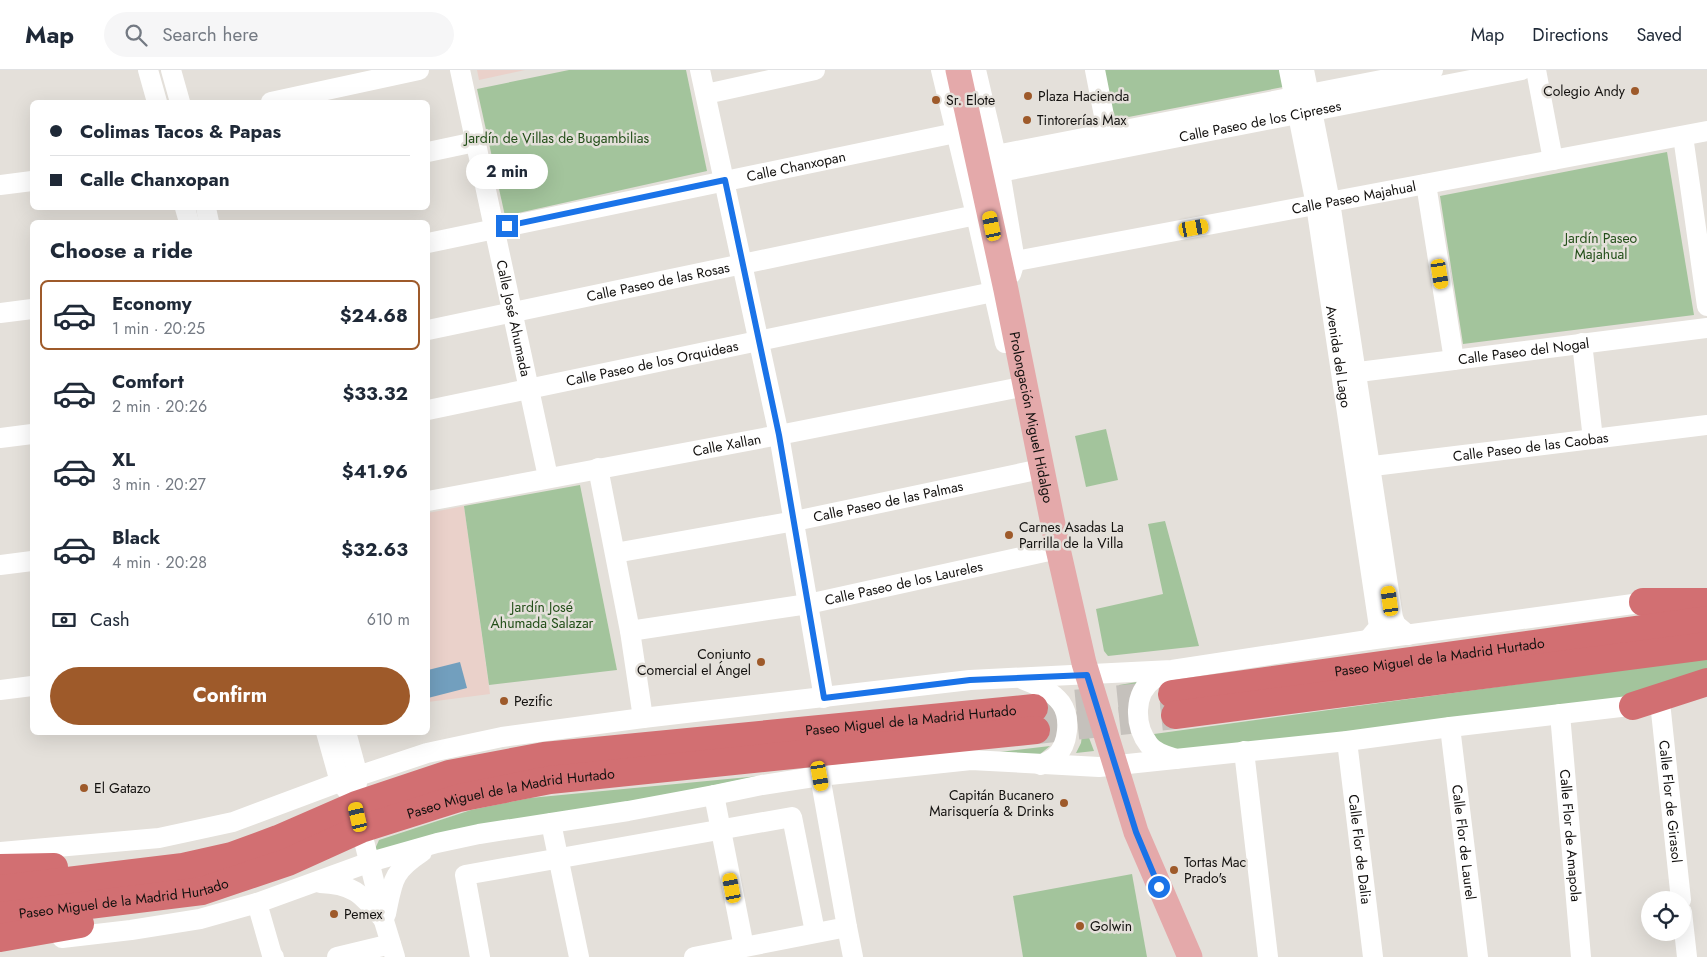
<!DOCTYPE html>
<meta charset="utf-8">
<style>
:root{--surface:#fff;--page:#f6f6f7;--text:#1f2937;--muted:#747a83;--line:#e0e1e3;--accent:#9e5a2a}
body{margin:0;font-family:Jost,sans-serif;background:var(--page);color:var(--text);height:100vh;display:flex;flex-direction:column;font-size:19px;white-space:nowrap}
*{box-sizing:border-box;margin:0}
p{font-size:16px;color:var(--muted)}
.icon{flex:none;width:28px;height:28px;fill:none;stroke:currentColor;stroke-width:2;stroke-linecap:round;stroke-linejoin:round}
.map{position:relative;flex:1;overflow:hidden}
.drawer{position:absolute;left:30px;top:150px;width:400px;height:515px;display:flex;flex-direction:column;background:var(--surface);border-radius:8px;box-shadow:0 5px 20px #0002}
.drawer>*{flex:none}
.guide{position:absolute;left:30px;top:30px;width:400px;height:110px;border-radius:8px;box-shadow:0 5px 20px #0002;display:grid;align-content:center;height:110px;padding:0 20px;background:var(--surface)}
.fabs{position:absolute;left:1641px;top:821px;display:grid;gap:10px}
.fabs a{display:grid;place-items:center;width:50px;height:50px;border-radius:50%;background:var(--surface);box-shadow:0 5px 20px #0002;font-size:25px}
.end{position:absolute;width:22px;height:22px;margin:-11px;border:6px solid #1a73e8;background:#fff;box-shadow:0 0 0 2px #fff}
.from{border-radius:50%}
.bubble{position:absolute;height:35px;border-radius:18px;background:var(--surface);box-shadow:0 5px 20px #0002;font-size:16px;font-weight:700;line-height:35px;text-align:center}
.car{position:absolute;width:15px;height:30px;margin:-15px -8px;border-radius:6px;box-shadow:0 0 4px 1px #0007;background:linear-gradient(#f5c518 24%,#345 0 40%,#f5c518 0 76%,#345 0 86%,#f5c518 0)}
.guide b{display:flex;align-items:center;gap:18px;height:48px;font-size:19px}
.guide b+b{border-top:1px solid var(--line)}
.guide i{width:12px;height:12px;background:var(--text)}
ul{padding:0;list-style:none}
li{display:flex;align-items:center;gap:15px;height:70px;margin:0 10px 8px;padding:0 10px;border:2px solid transparent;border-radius:8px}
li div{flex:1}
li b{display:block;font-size:19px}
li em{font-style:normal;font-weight:700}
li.current{border-color:var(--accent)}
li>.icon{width:45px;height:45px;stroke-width:1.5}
h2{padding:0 20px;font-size:22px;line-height:60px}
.pay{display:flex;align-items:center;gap:12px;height:55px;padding:0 20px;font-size:19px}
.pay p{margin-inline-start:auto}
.button{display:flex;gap:10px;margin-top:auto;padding:10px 20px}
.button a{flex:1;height:58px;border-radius:30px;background:var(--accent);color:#fff;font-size:20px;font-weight:700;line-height:58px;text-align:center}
header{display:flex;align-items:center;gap:30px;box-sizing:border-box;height:70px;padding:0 25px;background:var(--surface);border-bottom:1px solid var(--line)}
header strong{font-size:24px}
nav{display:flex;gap:28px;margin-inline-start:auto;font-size:18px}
.search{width:350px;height:45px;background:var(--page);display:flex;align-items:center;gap:12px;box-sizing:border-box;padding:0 18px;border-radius:28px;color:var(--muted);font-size:19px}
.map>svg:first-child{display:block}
</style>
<header>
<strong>Map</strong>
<div class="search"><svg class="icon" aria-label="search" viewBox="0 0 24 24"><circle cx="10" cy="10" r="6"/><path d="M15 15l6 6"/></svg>Search here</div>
<nav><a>Map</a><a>Directions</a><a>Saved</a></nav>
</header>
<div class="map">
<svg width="1707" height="887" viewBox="0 0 1707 887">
<rect width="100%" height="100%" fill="#e4e0da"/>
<g fill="#ead1ca">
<path d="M477,0H525L479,10Z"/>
<path d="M464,436L490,624L428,632V443Z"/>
</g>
<g fill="#a3c49c">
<path d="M569,0H686L707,101L505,146L477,19Z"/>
<path d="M1103,0H1280L1283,17L1113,50Z"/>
<path d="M1667,82L1694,245L1463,274L1440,126Z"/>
<path d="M1106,359L1118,410L1086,417L1075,366Z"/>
<path d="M580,415L617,600L489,615L464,436Z"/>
<path d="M1165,451L1199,576L1108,586L1104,581L1096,539L1163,524L1148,454Z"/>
<path d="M1707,588V606L1639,628L1177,682C1166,678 1159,674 1154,664Z"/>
<path d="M1137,612L1129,623L1125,637L1119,615Z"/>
<path d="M1083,657H1085L1094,681L1076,683L1081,673Z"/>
<path d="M1050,676L1039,685L983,684Z"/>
<path d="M759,706L384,784L375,779L379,770L471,740L530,728Z"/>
<path d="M1132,804L1147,887H1023L1013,826Z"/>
</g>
<path fill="#729fbe" d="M460,592L467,618L428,628V600Z"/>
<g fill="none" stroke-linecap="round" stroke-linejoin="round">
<g stroke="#c5c1bc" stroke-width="28" stroke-dasharray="28 14" stroke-linecap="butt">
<path d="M1034,638L1172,624"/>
<path d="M1036,660L1175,645"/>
</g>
<g stroke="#fff" stroke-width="20">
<path d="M148,0L157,32"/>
<path d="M171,0L180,32"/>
<path id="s1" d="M460,0L548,407"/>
<path d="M700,0L779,365L824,628"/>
<path d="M941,0L976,145L1005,273"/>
<path d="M976,0L1000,102L1015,191L1011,204"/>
<path d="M1095,0L1110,76"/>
<path id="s2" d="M1289,0L1316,135L1379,557L1368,570"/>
<path d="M1304,0L1330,132L1393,548L1396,555L1408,565"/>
<path d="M1536,0L1553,90"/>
<path d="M706,24L815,0"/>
<path d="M271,32L419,0"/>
<path d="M1683,66L1707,236"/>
<path d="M428,82L475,72"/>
<path d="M996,85L1433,0"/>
<path id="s3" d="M1000,102L1522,0"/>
<path d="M1426,114L1454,290"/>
<path d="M0,115L32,111"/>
<path d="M185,138L189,152"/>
<path d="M206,138L209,152"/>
<path id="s4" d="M428,173L989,56"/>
<path id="s5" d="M1000,194L1707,61"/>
<path d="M0,243L32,239"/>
<path id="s6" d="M428,260L976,145"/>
<path d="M1582,273L1593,369"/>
<path id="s7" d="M1343,304L1707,258"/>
<path id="s8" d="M428,340L993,222"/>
<path d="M0,368L32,364"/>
<path d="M598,398L630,561L643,648"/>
<path id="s9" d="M1357,398L1707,355"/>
<path id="s10" d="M428,431L779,365L1026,316"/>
<path id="s11" d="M615,483L795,451L1041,399"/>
<path d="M0,495L32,491"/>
<path id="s12" d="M630,561L808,534L1058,479"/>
<path d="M1168,602C1164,604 1158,606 1154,609C1133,623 1134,656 1149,675C1155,683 1167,686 1176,689"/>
<path d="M1024,610C1037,615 1052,621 1061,633C1071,647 1069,675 1055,687C1051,690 1046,692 1041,695"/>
<path d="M0,620L32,616"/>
<path id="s13" d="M1660,632L1681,830"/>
<path id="s14" d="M1560,644L1581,887"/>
<path id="s15" d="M1450,657L1478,887"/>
<path d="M326,662L340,712L348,721"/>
<path d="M346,662L358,706L356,719"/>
<path id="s16" d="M1347,671L1373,887"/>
<path d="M1244,681L1268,887"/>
<path d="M714,725L744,877"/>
<path d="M358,747L384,851L395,887"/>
<path d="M551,753L579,887"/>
<path d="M0,782L159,768L233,752L340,712L427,683L502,667L643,648L970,610L1172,600L1368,570L1655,531"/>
<path d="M320,813C354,814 362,825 383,849"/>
<path d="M257,833L272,885L274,887"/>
<path d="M1682,842L1687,887"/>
<path d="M386,844C393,810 392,802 422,782"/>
<path d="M847,857L853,887"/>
<path d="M62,868L131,860L200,849L257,833L370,792L437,773L479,764L628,741L714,725L762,715L820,706L971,690L1099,697L1347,671L1450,657L1646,634"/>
<path d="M337,887L391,874"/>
<path d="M480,887L465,805L792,747L815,862"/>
<path d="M694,887L847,857L820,706"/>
</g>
<path stroke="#e4a9aa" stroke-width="25" id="s17" d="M958,0L1006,220L1058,479L1084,593L1136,762L1190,887"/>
<g stroke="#d26f72" stroke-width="28">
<path d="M1643,532H1707"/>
<path id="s18" d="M1172,624L1707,550"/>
<path d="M1633,636L1707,612"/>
<path d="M1175,645L1707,576"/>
<path d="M0,798L54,797"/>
<path id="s19" d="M0,819L183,797L232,786L278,769L356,735L449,704L544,686L1034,638"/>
<path id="s20" d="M0,846L202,821L288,792L361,759L459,728L550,710L1036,660"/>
<path d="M0,868L80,854"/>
</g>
</g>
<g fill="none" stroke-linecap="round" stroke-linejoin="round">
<path stroke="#1a73e8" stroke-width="6" d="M507,156L725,110L779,365L824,628L970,610L1087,605L1136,762L1159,817"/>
</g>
<g fill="#9e5a2a" stroke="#e4e0da" stroke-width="2">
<circle cx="1635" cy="21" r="5"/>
<circle cx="1028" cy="26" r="5"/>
<circle cx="936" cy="30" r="5"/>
<circle cx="1027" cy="50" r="5"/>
<circle cx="1009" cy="465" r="5"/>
<circle cx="761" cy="592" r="5"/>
<circle cx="504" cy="631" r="5"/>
<circle cx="84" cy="718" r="5"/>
<circle cx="1064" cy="733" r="5"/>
<circle cx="1174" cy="800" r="5"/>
<circle cx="334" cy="844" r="5"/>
<circle cx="1080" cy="856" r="5"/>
</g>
<g text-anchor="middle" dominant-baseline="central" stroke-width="5" stroke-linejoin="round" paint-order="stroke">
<g font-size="14" fill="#13110f" stroke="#e4e0da" text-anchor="start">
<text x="1625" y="21" text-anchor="end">Colegio Andy</text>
<text x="1038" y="26">Plaza Hacienda</text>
<text x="946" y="30">Sr. Elote</text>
<text x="1037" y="50">Tintorerías Max</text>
<text x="1019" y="457">Carnes Asadas La<tspan x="1019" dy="16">Parrilla de la Villa</tspan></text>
<text x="751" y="584" text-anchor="end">Conjunto<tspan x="751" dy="16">Comercial el Ángel</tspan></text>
<text x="514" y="631">Pezific</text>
<text x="94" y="718">El Gatazo</text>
<text x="1054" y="725" text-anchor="end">Capitán Bucanero<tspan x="1054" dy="16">Marisquería &amp; Drinks</tspan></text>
<text x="1184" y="792">Tortas Mac<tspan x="1184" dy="16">Prado's</tspan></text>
<text x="344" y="844">Pemex</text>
<text x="1090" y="856">Golwin</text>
</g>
<g font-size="14" fill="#13110f" stroke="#e4e0da">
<text stroke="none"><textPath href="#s3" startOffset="265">Calle Paseo de los Cipreses</textPath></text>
<text stroke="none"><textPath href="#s4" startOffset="376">Calle Chanxopan</textPath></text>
<text stroke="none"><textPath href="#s5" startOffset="360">Calle Paseo Majahual</textPath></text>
<text stroke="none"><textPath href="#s6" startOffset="235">Calle Paseo de las Rosas</textPath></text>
<text stroke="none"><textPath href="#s1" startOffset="254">Calle José Ahumada</textPath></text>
<text stroke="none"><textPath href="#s7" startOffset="182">Calle Paseo del Nogal</textPath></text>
<text stroke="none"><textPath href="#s2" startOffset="291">Avenida del Lago</textPath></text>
<text stroke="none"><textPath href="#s8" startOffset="229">Calle Paseo de los Orquideas</textPath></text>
<text stroke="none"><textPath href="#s17" startOffset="355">Prolongación Miguel Hidalgo</textPath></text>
<text stroke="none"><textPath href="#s10" startOffset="304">Calle Xallan</textPath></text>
<text stroke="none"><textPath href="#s9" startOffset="175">Calle Paseo de las Caobas</textPath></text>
<text stroke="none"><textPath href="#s11" startOffset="278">Calle Paseo de las Palmas</textPath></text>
<text stroke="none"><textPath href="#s12" startOffset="278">Calle Paseo de los Laureles</textPath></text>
<text stroke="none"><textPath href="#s18" startOffset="270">Paseo Miguel de la Madrid Hurtado</textPath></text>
<text stroke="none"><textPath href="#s19" startOffset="932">Paseo Miguel de la Madrid Hurtado</textPath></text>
<text stroke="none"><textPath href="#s20" startOffset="529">Paseo Miguel de la Madrid Hurtado</textPath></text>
<text stroke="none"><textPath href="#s13" startOffset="100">Calle Flor de Girasol</textPath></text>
<text stroke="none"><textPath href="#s14" startOffset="122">Calle Flor de Amapola</textPath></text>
<text stroke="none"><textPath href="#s15" startOffset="116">Calle Flor de Laurel</textPath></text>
<text stroke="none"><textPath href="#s16" startOffset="109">Calle Flor de Dalia</textPath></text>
<text stroke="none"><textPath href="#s20" startOffset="125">Paseo Miguel de la Madrid Hurtado</textPath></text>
</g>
<g font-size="14" fill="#224e18" stroke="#e4e0da">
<text x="557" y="68">Jardín de Villas de Bugambilias</text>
<text x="1601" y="168">Jardín Paseo<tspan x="1601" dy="16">Majahual</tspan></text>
<text x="542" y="537">Jardín José<tspan x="542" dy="16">Ahumada Salazar</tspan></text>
</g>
</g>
</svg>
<div class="fabs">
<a><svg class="icon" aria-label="locate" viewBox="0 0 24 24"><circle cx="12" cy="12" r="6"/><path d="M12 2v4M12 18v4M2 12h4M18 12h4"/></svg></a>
</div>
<i class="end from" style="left:1159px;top:817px"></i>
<i class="end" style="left:507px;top:156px"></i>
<div class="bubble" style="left:466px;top:84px;width:82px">2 min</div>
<i class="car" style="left:992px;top:156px;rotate:348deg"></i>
<i class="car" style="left:1194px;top:158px;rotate:80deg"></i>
<i class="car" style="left:1440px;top:204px;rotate:171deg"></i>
<i class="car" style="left:1390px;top:531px;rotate:352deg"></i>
<i class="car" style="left:820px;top:706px;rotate:170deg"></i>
<i class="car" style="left:358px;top:747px;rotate:347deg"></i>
<i class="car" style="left:732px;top:818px;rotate:349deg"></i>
<div class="guide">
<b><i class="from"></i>Colimas Tacos &amp; Papas</b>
<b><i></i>Calle Chanxopan</b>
</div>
<section class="drawer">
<h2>Choose a ride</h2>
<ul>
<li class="current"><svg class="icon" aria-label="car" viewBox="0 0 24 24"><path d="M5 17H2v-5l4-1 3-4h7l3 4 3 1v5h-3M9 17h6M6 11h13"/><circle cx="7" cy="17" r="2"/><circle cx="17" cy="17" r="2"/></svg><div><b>Economy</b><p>1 min · 20:25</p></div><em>$24.68</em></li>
<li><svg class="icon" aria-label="car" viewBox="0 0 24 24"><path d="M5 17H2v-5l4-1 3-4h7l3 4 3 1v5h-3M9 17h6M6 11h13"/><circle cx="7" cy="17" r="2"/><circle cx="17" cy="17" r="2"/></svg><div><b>Comfort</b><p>2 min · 20:26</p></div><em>$33.32</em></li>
<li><svg class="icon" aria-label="car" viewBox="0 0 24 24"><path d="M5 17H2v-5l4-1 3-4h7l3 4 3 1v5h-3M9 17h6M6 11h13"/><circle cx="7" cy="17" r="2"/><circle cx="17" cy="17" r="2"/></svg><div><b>XL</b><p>3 min · 20:27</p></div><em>$41.96</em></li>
<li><svg class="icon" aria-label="car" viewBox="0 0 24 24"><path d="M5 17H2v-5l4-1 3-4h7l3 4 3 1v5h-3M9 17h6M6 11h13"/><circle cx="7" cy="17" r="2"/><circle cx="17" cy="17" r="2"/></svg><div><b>Black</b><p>4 min · 20:28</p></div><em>$32.63</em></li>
</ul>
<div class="pay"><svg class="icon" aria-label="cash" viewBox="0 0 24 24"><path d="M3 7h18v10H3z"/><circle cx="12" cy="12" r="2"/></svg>Cash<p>610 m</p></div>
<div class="button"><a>Confirm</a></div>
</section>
</div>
